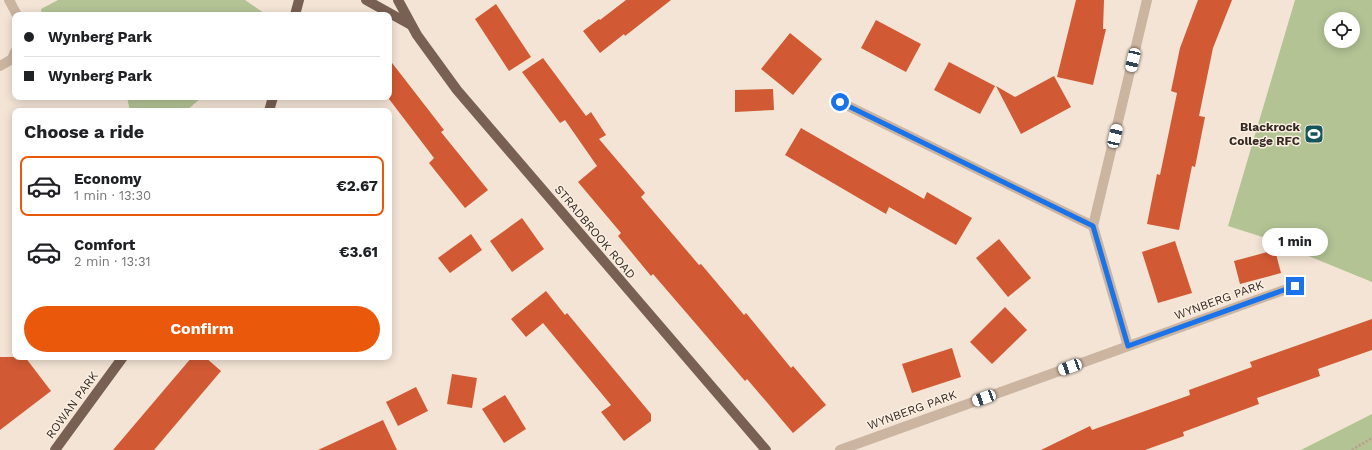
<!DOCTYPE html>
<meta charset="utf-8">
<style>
:root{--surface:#fff;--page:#f6f6f6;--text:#202124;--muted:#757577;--line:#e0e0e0;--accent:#ea580c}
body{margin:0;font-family:"Work Sans",sans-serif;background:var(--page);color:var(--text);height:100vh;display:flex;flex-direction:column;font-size:15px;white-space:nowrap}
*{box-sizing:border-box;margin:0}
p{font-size:13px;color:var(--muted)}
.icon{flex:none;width:22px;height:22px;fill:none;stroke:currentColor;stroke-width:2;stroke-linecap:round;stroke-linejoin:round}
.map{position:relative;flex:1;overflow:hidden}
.sheet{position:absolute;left:12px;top:108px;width:380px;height:252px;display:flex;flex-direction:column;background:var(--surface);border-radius:8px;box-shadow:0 2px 10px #0003}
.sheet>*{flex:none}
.guide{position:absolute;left:12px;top:12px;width:380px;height:88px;border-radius:8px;box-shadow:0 2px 10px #0003;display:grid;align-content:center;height:88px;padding:0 12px;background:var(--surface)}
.controls{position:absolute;left:1324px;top:12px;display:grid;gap:8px}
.controls a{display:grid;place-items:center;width:36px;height:36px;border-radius:50%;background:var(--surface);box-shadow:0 2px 10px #0003;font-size:20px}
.end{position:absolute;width:18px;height:18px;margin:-9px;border:5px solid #1a73e8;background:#fff;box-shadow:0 0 0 2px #fff}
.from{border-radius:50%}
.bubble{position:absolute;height:28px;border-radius:14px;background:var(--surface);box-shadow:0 2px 10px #0003;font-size:13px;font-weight:700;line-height:28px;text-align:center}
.car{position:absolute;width:12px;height:24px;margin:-12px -6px;border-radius:5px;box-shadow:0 0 3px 1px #0007;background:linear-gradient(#fff 24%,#345 0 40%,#fff 0 76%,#345 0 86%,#fff 0)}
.guide b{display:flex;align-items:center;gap:14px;height:38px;font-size:15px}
.guide b+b{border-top:1px solid var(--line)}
.guide i{width:10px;height:10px;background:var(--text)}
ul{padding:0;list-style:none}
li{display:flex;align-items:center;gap:12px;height:60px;margin:0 8px 6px;padding:0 4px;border:2px solid transparent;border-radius:8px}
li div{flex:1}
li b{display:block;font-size:15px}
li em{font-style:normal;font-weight:700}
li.on{border-color:var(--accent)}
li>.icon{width:36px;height:36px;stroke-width:1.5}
h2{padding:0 12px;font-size:18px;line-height:48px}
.primary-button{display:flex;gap:8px;margin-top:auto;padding:8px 12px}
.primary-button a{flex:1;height:46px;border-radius:24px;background:var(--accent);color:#fff;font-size:16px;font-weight:700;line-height:46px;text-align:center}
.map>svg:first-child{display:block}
</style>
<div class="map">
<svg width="1372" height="450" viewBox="0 0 1372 450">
<rect width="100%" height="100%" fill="#f3e4d5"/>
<g fill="#b3c394" fill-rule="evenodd">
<path d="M58,0H245L267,15H42L41,9Z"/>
<path d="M1295,0H1372V282L1289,248L1281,243L1228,226ZM1331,19H1353V41H1331Z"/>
<path d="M127,97H202L186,111H130Z"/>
<path d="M1372,414V450H1301Z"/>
</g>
<g fill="#d15934">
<path d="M626,0H671L625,36L624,34L600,53L583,31L599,19L600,20Z"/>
<path d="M1076,0H1104L1103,29H1106L1093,85L1057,77Z"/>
<path d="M1198,0H1232L1213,48L1199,116L1205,117L1195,167L1192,166L1179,230L1147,224L1157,174L1160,175L1177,93L1171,91L1180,48Z"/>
<path d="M496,4L531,57L509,71L475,19Z"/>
<path d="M876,20L921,44L906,72L861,48Z"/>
<path d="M790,33L822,59L793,95L761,69Z"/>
<path d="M543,58L586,116L591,112L606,135L599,139L645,193L641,197L699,265L701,264L744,315L746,313L791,368L793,366L826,405L793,433L747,379L745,381L653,274L651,276L618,236L621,233L578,182L597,166L565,120L560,123L522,72Z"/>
<path d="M389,59L444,130L441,132L488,190L465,208L429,163L434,158L389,99Z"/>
<path d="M949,62L995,86L980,114L934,90Z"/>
<path d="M1054,76L1071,107L1021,134L996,86L1015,97Z"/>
<path d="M773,89L774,110L735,112V90Z"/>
<path d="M801,128L924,199L927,192L972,218L956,245L889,207L886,214L785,155Z"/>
<path d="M522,218L544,249L512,272L490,241Z"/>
<path d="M471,234L482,250L450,273L438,258Z"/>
<path d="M999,239L1031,278L1008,297L976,258Z"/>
<path d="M1175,241L1192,293L1158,303L1142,252Z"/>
<path d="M1275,250L1281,273L1240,284L1234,261Z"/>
<path d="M546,291L565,315L567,313L651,414V421L624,441L601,412L611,405L543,323L526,337L511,319Z"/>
<path d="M1005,307L1027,330L992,364L970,342Z"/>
<path d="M1372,319V350L1318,369L1320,376L1257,398L1259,404L1183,432L1184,436L1145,450H1041L1090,426L1092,430L1190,395L1189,390L1252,367L1250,362Z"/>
<path d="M952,348L961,377L912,393L902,364Z"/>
<path d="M0,357H25L51,391L0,430Z"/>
<path d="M192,357H205L221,371L154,450H113Z"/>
<path d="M452,374L477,378L472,408L447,404Z"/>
<path d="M416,387L428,411L398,426L386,402Z"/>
<path d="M505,395L526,429L504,443L482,409Z"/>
<path d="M383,420L397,450H318Z"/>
</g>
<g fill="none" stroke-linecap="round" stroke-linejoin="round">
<path stroke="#b79d8b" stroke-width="2.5" stroke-dasharray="2 2" stroke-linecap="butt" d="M1352,450L1372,438"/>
<g stroke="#cbb4a0" stroke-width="10">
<path d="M9,0L17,15"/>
<path d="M0,66L12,59L15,52"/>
<path d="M840,102L1093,226"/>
<path d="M1128,346L1093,226L1147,0"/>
<path d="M840,450L1295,286"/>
</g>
<g stroke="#786053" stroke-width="10">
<path d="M366,0L411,25"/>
<path d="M398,0L417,35L457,90L766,450"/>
<path d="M295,15L299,0"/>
<path d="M269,111L273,97"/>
<path d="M55,450L123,357"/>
</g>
</g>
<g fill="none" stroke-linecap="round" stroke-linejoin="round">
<path stroke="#1a73e8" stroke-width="5" d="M840,102L1093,226L1128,346L1295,286"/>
</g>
<defs>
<symbol id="stadium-square" viewBox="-11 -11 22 22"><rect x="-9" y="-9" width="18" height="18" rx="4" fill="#165659" stroke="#faefe1"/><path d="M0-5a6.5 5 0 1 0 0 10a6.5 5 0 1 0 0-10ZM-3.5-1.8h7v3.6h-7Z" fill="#fff"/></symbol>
</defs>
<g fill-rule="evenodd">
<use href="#stadium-square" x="1303" y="123" width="22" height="22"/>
</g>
<g text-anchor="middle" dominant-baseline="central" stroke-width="3" stroke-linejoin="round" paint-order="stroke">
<g font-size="12" font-weight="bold" fill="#352924" stroke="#faefe1" text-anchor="end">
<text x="1300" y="127">Blackrock<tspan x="1300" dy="14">College RFC</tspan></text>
</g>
<g font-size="12" fill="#352924" stroke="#faefe1">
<text transform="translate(595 232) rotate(50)">STRADBROOK ROAD</text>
<text transform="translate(1219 300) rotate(-20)">WYNBERG PARK</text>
<text transform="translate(72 405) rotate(-54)">ROWAN PARK</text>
<text transform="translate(912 410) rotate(-20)">WYNBERG PARK</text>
</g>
</g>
</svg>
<div class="controls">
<a><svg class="icon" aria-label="locate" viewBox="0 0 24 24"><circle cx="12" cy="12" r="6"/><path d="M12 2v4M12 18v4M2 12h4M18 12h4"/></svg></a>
</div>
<i class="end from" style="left:840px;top:102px"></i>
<i class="end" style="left:1295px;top:286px"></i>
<div class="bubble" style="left:1262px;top:228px;width:66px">1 min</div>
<i class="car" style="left:1133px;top:60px;rotate:193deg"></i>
<i class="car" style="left:1115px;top:136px;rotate:13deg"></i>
<i class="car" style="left:1070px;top:367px;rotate:250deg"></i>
<i class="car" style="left:984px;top:398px;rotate:250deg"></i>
<div class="guide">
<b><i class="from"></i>Wynberg Park</b>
<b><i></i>Wynberg Park</b>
</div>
<section class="sheet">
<h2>Choose a ride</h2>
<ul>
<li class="on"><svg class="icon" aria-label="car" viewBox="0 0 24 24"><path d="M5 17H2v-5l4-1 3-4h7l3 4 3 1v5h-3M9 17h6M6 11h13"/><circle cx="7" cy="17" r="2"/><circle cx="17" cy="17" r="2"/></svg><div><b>Economy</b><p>1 min · 13:30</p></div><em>€2.67</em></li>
<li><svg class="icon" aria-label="car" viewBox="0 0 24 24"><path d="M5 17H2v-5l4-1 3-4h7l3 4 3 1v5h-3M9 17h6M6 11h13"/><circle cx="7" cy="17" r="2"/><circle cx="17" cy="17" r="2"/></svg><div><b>Comfort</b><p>2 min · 13:31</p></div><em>€3.61</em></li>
</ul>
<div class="primary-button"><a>Confirm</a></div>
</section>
</div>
